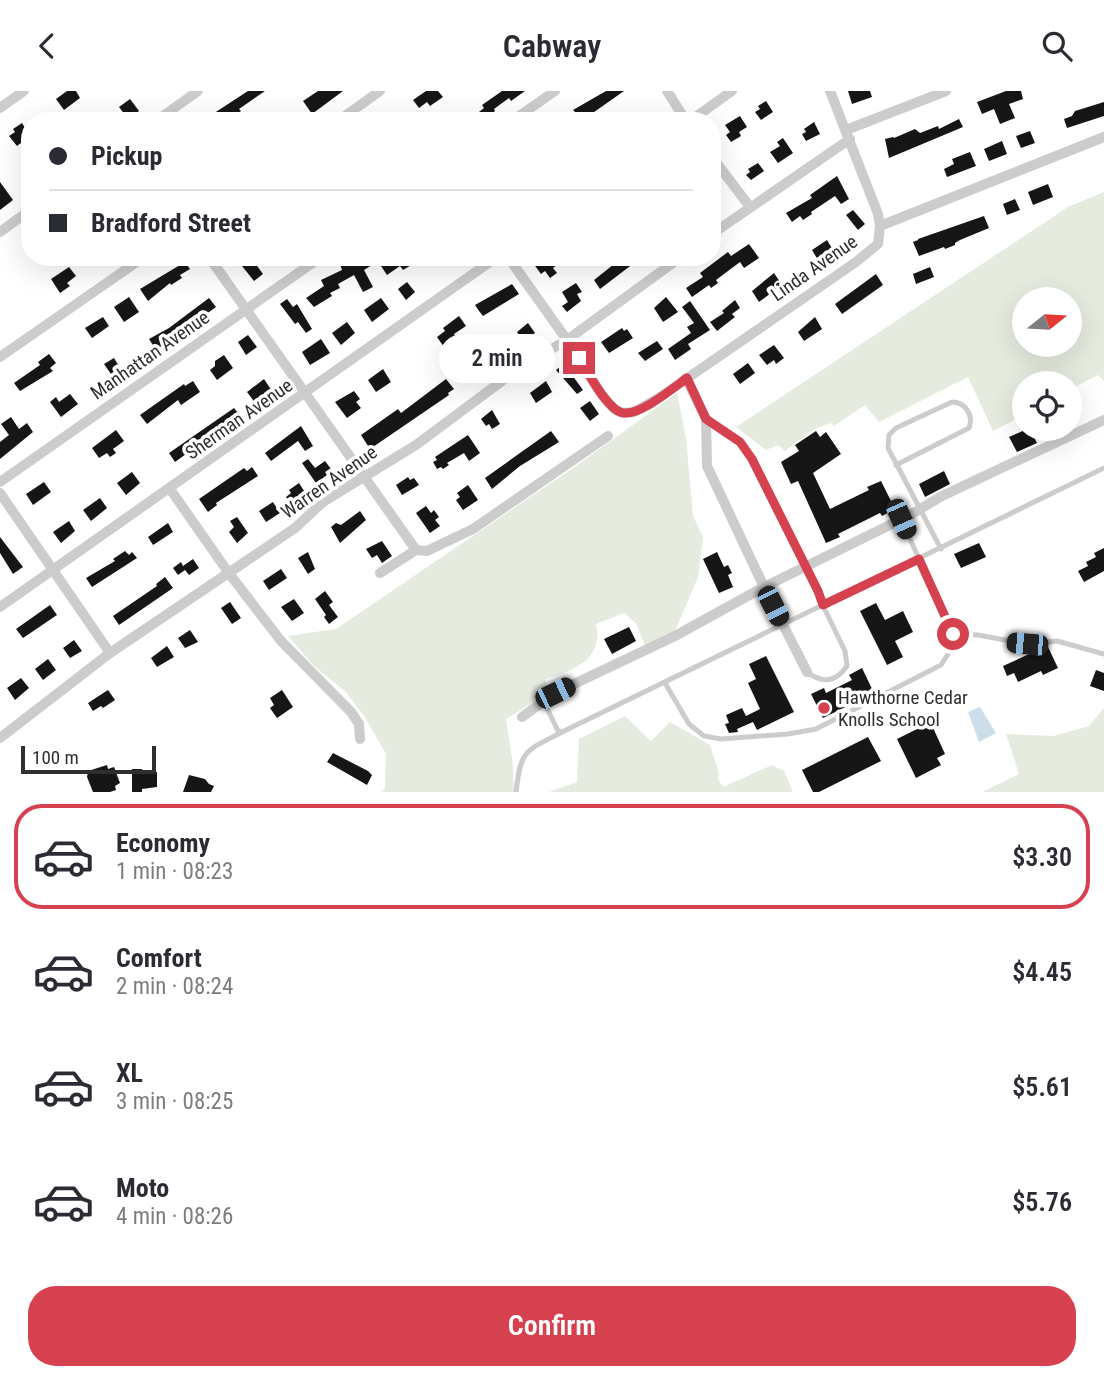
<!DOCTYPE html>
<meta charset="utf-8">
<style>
:root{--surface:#fff;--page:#f2f2f3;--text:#2b2b33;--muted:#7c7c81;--line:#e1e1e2;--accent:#d6414f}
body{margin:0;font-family:"Roboto Condensed",sans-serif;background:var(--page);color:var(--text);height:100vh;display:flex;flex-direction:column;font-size:26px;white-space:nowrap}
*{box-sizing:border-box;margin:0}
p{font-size:23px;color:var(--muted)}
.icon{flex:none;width:38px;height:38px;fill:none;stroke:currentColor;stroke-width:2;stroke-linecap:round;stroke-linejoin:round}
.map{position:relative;height:701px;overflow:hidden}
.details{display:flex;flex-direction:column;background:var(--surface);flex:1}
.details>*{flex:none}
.banner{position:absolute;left:21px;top:21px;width:700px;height:154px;border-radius:28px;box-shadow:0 7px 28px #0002;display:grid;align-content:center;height:154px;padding:0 28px;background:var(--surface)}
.needle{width:46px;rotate:72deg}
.tools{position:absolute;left:1012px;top:196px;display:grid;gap:14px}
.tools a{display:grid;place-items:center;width:70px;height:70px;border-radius:50%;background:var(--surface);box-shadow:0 7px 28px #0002;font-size:35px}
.scale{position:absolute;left:21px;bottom:18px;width:135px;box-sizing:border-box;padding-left:7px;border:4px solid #2f2f2f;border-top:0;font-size:19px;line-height:24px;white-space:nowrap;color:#2f2f2f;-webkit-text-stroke:5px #fff;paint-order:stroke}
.end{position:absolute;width:32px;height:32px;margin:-16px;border:9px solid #d6414f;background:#fff;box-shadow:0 0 0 4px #fff}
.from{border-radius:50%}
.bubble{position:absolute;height:49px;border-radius:24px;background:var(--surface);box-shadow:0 7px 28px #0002;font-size:23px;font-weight:600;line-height:49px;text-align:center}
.car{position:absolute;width:21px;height:42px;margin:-21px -10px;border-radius:9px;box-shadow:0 0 5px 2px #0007;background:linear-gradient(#222 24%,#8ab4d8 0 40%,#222 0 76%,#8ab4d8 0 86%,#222 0)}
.banner b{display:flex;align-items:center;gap:24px;height:66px;font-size:26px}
.banner b+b{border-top:2px solid var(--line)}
.banner i{width:18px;height:18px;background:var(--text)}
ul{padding:12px 0 0;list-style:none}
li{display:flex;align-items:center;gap:21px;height:105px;margin:0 14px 10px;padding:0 14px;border:4px solid transparent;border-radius:28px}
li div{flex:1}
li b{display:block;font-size:26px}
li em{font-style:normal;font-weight:600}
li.active{border-color:var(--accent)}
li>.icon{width:63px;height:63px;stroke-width:1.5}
.cta{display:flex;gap:14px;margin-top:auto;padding:14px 28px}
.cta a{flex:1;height:80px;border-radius:28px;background:var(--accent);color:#fff;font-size:28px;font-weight:600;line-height:80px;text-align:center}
header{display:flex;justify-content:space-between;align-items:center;height:91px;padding:0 28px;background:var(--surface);font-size:32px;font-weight:600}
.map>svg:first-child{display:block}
</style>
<header><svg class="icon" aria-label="back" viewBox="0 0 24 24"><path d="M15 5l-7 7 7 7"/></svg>Cabway<svg class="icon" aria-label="search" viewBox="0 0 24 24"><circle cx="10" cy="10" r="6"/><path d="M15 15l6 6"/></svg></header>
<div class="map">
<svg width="1104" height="701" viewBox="0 0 1104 701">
<rect width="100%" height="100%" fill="#fff"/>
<g fill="#e5ebde" fill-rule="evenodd">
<path d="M1104,101V290L1098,284L1069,299V292H1024V324L993,340L968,286L879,331L865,314L834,335L831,332L814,338L785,360L778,354L766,359L736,336L1068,116ZM1069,208V254H1024V208Z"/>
<path d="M677,302L686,347L693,425L703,446L698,486L675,540L645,555L636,532L624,522L596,533C604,568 573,580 545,588L549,602L506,628L513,674L514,701H381L385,697L386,663L366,628L346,601L314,575L288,545L336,538L576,375Z"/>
<path d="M1104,617V701H982L1019,683L1006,643L1053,645L1089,635Z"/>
<path d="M625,625L651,650L670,631L710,654L719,682L718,688L723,696L772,674L784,680L793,701H549L577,691L579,648Z"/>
</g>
<path fill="#ccdee9" d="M980,616L996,642L979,651L968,621Z"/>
<g fill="#161616">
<path d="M67,0H76L80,7L64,19L56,8Z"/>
<path d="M248,0H265L239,18L241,20L227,30H202Z"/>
<path d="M318,0H343L312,23L303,10Z"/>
<path d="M426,0H438L443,6L430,15L427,11L419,17L413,9Z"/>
<path d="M502,0H525L511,10L509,7L494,18L495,20L484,29L479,21L484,17L482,14Z"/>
<path d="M606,0H624L587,26L590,30H562L575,21L573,19Z"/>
<path d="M848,0H870L872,6L852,13Z"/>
<path d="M1006,0H1021L1023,8L1009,13L1015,27L1000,33L994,18L982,23L977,11Z"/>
<path d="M130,8L139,20L128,28L119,16Z"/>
<path d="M766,10L773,21L761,29L755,21L760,18L758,15Z"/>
<path d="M1104,11V25L1067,37L1064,28L1072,25L1075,20Z"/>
<path d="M740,25L747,36L739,41L741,45L731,51L726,44L730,41L725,34Z"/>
<path d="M959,28L963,36L889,67L885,48L893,46L894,47L915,38L920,42L938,35L939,38Z"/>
<path d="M814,31L820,43L806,50L802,43L806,41L804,38Z"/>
<path d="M22,32L30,45L17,55L9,45L15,41L13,38Z"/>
<path d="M1030,40L1035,52L1021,57L1016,45Z"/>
<path d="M783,47L793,62L778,72L770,61L780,55L777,51Z"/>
<path d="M1002,50L1007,63L989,70L984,58Z"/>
<path d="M970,61L976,75L947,86L944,78L954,73L952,68Z"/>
<path d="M758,72L764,80L751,89L746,84L750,81L748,78Z"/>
<path d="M837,85L849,108L841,113L835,105L811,121L812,123L803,129L800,125L792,131L786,122L812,107L810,104Z"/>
<path d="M0,91L13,109L0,119Z"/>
<path d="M1048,93L1053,106L1033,114L1028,101Z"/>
<path d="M1015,108L1020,119L1007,124L1003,113Z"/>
<path d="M853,119L865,133L858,139L846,124Z"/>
<path d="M984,125L989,137L960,149L955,152V154L945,158L944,156L919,165L913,151L918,149V148Z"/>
<path d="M827,149L833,159L818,169L812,159Z"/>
<path d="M749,153L759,167L744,177L740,171L716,189L718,192L711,197L709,194L692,206L686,197L703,186L700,182L728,161L731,165Z"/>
<path d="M354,166H368L372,174L364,179L373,196L363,201L354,184L338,193L340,197L330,202L332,205L314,216L306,207L324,195L321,189L342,179L340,173Z"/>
<path d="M394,166H409L413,173L403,179L400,175L387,184L381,175Z"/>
<path d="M541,166H567L553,177L557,182L550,187L545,180L541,183L533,172Z"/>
<path d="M623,166H642L600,198L594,189Z"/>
<path d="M252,168L263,183L254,190L242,175Z"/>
<path d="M185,171L190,178L180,184L182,187L171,194L170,192L148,210L140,198Z"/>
<path d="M69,176L76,185L67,192L70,195L60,202L51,188Z"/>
<path d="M930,176L934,186L916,193L913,183Z"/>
<path d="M774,182L782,194L759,211L752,200Z"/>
<path d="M876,183L883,194L842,223L835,213Z"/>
<path d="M407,191L415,201L406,209L398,198Z"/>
<path d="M576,192L582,201L577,203L581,210L567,221L562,215L568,211L562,201Z"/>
<path d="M512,193L519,203L483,225L479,220L475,214Z"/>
<path d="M129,206L139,221L124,231L114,216Z"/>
<path d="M666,206L678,221L663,231L654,217Z"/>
<path d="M209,207L216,216L156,259L149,248L169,237Z"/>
<path d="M381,207L389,218L372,231L364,219Z"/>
<path d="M287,208L293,216L297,213L312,238L306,242L298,231L295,233L280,213Z"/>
<path d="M735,209L740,217L732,223L735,226L717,240L710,231L724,222L722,220Z"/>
<path d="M690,210L710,239L688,253L691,258L675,269L668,258L691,242L687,236L694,232L682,216Z"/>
<path d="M459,225L466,235L454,243L455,245L451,248L452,250L444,256L437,246L445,240L443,237Z"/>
<path d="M103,226L109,235L92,247L85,237Z"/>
<path d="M815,226L822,238L804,250L798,241Z"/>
<path d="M347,231L355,242L341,254L332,242Z"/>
<path d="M528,232L535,242L523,250L517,241Z"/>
<path d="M622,237L624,240L627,238L633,247L609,262L601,251Z"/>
<path d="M248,244L257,256L246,264L238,251Z"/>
<path d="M501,244L511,259L475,282L466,269Z"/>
<path d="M321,248L330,262L310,274L302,261Z"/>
<path d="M657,250L663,258L645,270L638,262Z"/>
<path d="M774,254L784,267L776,273L774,269L767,274L759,264Z"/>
<path d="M49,263L56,272L50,277L53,280L20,300L14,292L40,274L38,271Z"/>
<path d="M224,264L233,277L217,289L210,279L215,275V270Z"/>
<path d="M114,267L122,280L113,286L104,273Z"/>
<path d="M748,272L755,282L740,293L733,283Z"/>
<path d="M564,273L583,299L577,303L556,279Z"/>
<path d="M383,278L391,291L376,301L368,289Z"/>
<path d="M264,288L272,300L256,313L247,301Z"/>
<path d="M446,288L454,298L448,302L449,304L370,358L361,344L398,318L401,322Z"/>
<path d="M193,290L200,301L181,314L178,309L147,333L140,324L184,293L185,295Z"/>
<path d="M546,290L552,301L536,312L530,302Z"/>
<path d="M354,300L360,308L356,311L361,317L347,327L335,311Z"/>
<path d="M70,303L78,313L61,326L50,311L56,306L59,311Z"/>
<path d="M590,310L599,323L590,330L580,317Z"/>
<path d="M234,317L238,322L230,328L232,330L175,371L169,362Z"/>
<path d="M492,319L500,333L492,338L489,333L486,335L481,328Z"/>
<path d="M11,326L19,338L27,332L33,341L0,368V351L9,344L1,333Z"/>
<path d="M301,335L313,355L305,360L298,350L271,370L265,362Z"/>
<path d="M1027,338H1030L1037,352L1017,361L1009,346Z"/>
<path d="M116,339L124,350L113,358L116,362L110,366L107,362L99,367L92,357Z"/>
<path d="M551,340L559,351L520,375L492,398L485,387Z"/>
<path d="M816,340L820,346L826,341L841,363L813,382L830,418L869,399L867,396L881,390L895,418L882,425L880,422L838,443L840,446L826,452L798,390L791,393L781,371L799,360L795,354Z"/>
<path d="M468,344L480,362L469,370L464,362L447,372L449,374L443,378L441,376L437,378L433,371L437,369L435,366Z"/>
<path d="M308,368L315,377L325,370L331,378L325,381L327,384L316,392L302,372Z"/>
<path d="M252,376L258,385L216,412L217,414L208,421L199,408L244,377L247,380Z"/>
<path d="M944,380L950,393L925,406L919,393Z"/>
<path d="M132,381L140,392L126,404L117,392Z"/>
<path d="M408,386L410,389L414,387L419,394L402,404L396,394Z"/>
<path d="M44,391L51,401L33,414L26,403Z"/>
<path d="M299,392L306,403L291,413L286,406L291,402L289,399Z"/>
<path d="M468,394L478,409L463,419L456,409L460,406L457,402Z"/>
<path d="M100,407L107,417L91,430L83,419Z"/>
<path d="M273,411L280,422L266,431L259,420Z"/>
<path d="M426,415L431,422L434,419L439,426L435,429L440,435L430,442L416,422Z"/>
<path d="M360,420L366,429L340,452L331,436L336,432L341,434Z"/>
<path d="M237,426L248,442L237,452L229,441L234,436L230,430Z"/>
<path d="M69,430L75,440L61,452L53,441Z"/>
<path d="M168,432L173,441L153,454L148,446Z"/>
<path d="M0,446L23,476L13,483L0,462Z"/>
<path d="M382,450L392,465L382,472L377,464L372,467L366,458Z"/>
<path d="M979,452L986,466L961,477L954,463Z"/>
<path d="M1104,457V480L1084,491L1078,480L1088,475L1086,471L1096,466L1094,462Z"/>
<path d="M125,460L129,464L132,461L137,467L92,496L86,487L115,470L113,468Z"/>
<path d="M308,461L315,478L308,483L298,467Z"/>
<path d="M717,461L724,476L728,474L732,482L728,484L733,496L719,502L703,468Z"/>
<path d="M193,468L199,477L189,484L185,479L178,484L173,477L181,471L183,475Z"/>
<path d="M281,478L287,487L269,499L263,490Z"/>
<path d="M165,486L173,497L119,534L113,525L157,495L156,493Z"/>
<path d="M325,500L333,511L329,514L338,526L329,533L324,526L326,524L315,508Z"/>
<path d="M294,508L304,522L292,530L281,516Z"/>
<path d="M230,511L241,527L232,533L221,517Z"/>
<path d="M876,512L885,529L903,520L913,541L895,550L903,566L887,574L860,520Z"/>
<path d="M50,514L57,524L23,547L16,538Z"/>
<path d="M629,536L636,550L612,563L604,548Z"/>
<path d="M190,539L198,551L185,557L178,547Z"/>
<path d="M74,549L82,560L70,567L63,557Z"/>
<path d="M167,555L174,566L157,576L151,567Z"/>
<path d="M1048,556L1058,577L1043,584L1041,580L1018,591L1014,582L1007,585L1003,575L1038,559L1039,561Z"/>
<path d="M766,565L794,621L757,639L753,631L737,638L738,641L729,642L725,633L729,632L726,624L742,617L746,625L760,618L748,592L756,588L749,573Z"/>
<path d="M48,568L56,579L43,589L35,578Z"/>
<path d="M862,577L874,602L823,627L811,603L824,597L826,602L852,589L849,584Z"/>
<path d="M1096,579L1104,582V600L1090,595Z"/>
<path d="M21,587L29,597L15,609L7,597Z"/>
<path d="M108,599L115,609L103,617L101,615L93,620L88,612Z"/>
<path d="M282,599L293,616L277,627L270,617L274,614L270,607Z"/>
<path d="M929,628L945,663L937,667L941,674L916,687L897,648L919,637L918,634Z"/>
<path d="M868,646L881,670L819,701H813L802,679Z"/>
<path d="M333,662L368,680L372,684L367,694L327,671Z"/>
<path d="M107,674L108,678L114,676L120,692L115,695L116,699L110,701H93L87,686L88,680Z"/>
<path d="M132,678H142V681H157V696L142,698V701H132Z"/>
<path d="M189,684L205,688L209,693L214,695L211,701H183Z"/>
</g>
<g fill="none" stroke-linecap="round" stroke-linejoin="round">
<g stroke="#ccc" stroke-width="5">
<path d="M706,328L740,351L752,368L845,560L847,575C836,591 823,593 807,581"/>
<path d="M896,374L969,337C974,324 965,311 952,311L896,337L889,344L888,357L941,458"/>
<path d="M953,543L978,544L1027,553L1057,550L1104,563"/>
<path d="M665,592L689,633L704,645L721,648L788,643L816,638L941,574L950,560L953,543L901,428"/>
<path d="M544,611L558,640L562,641L1104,377"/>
<path d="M516,701C521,657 525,661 562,641"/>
</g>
<g stroke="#ccc" stroke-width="10">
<path d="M667,0L686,30"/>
<path d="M0,17L24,0"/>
<path d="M156,30L198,0"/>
<path d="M338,30L380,0"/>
<path d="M512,30L555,0"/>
<path d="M690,30L732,0"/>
<path d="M846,39L946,0"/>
<path d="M712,66L750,116"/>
<path d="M880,135L1104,46"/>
<path d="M0,141L30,119"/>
<path d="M712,143L850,48"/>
<path d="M209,166L416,459"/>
<path d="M508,166L567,249L602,304L615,319L623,322L634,321L660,306L856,171L878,153L880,135L878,123L830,0"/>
<path d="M0,266L144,166"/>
<path d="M686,287L706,328L707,375L764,496L807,581"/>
<path d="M0,391L321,166"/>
<path d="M170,398L228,481L281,550L351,621L359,633L360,648"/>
<path d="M0,402L110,562"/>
<path d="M380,482L416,459L427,460L473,438L608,345"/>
<path d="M0,516L497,166"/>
<path d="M522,626L555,602L675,545L764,496L910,424L942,405L1104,329"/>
<path d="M0,647L110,562L295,437L323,411L416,354L522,275L567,249L681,166"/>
</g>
</g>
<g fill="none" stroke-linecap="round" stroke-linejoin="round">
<path stroke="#d6414f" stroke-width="9" d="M579,267C587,280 608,321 624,322C641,324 673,297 687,287L706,328L740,351L752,368L818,500L823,514L919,468L953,543"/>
</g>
<circle fill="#d6414f" stroke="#fff" stroke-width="2.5" cx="824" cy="617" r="7"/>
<g text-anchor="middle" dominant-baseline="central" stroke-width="7" stroke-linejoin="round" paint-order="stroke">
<g font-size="19" fill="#2f2f2f" stroke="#fff">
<text transform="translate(814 177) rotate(-35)">Linda Avenue</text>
<text transform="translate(150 264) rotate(-35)">Manhattan Avenue</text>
<text transform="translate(239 328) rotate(-35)">Sherman Avenue</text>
<text transform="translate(329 391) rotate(-35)">Warren Avenue</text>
</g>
<g font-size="19" fill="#2f2f2f" stroke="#fff" text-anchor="start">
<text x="838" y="606">Hawthorne Cedar<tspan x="838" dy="22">Knolls School</tspan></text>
</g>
</g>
</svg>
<div class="tools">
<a><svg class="needle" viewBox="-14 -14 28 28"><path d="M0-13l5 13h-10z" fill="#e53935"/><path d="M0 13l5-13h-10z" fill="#7c7c81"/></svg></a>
<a><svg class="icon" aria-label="locate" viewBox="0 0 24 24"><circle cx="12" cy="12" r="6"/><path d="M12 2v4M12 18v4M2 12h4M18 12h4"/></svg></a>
</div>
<div class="scale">100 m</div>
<i class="end from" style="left:953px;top:543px"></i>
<i class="end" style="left:579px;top:267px"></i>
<div class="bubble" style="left:439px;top:243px;width:116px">2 min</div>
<i class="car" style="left:901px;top:428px;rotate:156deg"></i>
<i class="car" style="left:773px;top:515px;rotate:153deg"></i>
<i class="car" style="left:1027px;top:553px;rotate:275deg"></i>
<i class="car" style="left:555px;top:602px;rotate:64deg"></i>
<div class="banner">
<b><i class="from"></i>Pickup</b>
<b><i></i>Bradford Street</b>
</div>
</div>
<section class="details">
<ul>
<li class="active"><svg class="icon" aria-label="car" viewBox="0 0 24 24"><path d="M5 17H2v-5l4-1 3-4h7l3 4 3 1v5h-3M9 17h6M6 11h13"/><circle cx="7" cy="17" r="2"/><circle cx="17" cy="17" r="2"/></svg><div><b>Economy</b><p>1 min · 08:23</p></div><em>$3.30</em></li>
<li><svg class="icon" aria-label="car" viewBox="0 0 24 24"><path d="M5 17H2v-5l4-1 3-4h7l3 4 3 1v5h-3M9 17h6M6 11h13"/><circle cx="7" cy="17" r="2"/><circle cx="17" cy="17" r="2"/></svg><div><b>Comfort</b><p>2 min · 08:24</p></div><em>$4.45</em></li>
<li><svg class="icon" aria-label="car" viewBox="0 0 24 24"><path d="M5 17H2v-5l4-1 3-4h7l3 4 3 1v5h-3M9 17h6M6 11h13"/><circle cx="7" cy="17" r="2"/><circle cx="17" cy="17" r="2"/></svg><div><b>XL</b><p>3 min · 08:25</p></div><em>$5.61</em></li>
<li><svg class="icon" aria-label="car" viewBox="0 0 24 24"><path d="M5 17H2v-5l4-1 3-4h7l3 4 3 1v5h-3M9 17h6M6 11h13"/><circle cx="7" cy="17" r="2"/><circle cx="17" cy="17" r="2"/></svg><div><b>Moto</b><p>4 min · 08:26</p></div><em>$5.76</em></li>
</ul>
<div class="cta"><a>Confirm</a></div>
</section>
